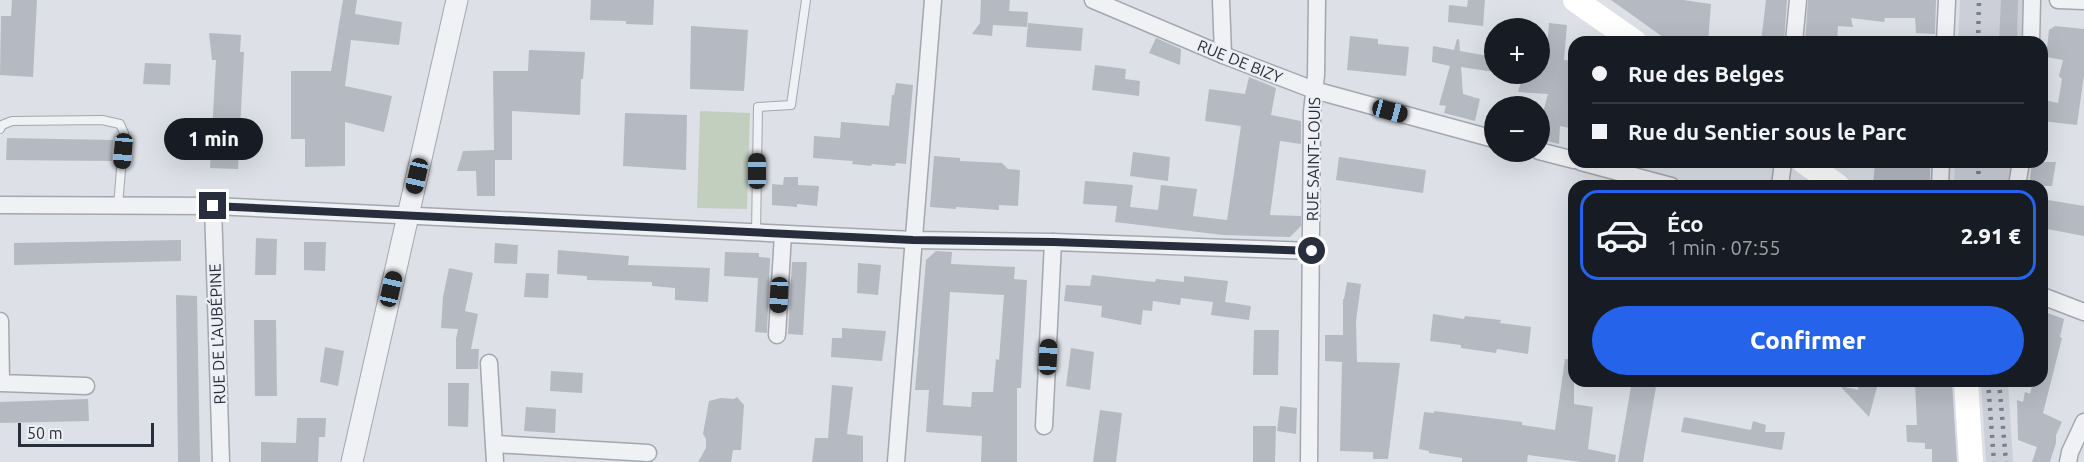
<!DOCTYPE html>
<html lang="fr">
<meta charset="utf-8">
<style>
:root{--surface:#171b24;--page:#242831;--text:#f1f3f6;--muted:#9ea1a6;--line:#363941;--accent:#2563eb}
body{margin:0;font-family:Ubuntu,sans-serif;background:var(--page);color:var(--text);height:100vh;display:flex;flex-direction:column;font-size:22px;white-space:nowrap}
*{box-sizing:border-box;margin:0}
p{font-size:20px;color:var(--muted)}
.icon{flex:none;width:33px;height:33px;fill:none;stroke:currentColor;stroke-width:2;stroke-linecap:round;stroke-linejoin:round}
.map{position:relative;flex:1;overflow:hidden}
.panel{position:absolute;left:1568px;top:180px;width:480px;height:207px;display:flex;flex-direction:column;background:var(--surface);border-radius:18px;box-shadow:0 6px 24px #0002}
.panel>*{flex:none}
.guide{position:absolute;left:1568px;top:36px;width:480px;height:132px;border-radius:18px;box-shadow:0 6px 24px #0002;display:grid;align-content:center;height:132px;padding:0 24px;background:var(--surface)}
.tools{position:absolute;left:1484px;top:18px;display:grid;gap:12px}
.tools a{display:grid;place-items:center;width:66px;height:66px;border-radius:50%;background:var(--surface);box-shadow:0 6px 24px #0002;font-size:30px}
.scale{position:absolute;left:18px;bottom:15px;width:136px;box-sizing:border-box;padding-left:6px;border:3px solid #282e3b;border-top:0;font-size:16px;line-height:21px;white-space:nowrap;color:#282e3b;-webkit-text-stroke:4px #edeff4;paint-order:stroke}
.end{position:absolute;width:27px;height:27px;margin:-14px;border:8px solid #282e3b;background:#fff;box-shadow:0 0 0 3px #fff}
.from{border-radius:50%}
.bubble{position:absolute;height:42px;border-radius:21px;background:var(--surface);box-shadow:0 6px 24px #0002;font-size:20px;font-weight:800;line-height:42px;text-align:center}
.car{position:absolute;width:18px;height:36px;margin:-18px -9px;border-radius:8px;box-shadow:0 0 4px 2px #0007;background:linear-gradient(#222 24%,#8ab4d8 0 40%,#222 0 76%,#8ab4d8 0 86%,#222 0)}
.guide b{display:flex;align-items:center;gap:21px;height:57px;font-size:22px}
.guide b+b{border-top:2px solid var(--line)}
.guide i{width:15px;height:15px;background:var(--text)}
ul{padding:10px 0 0;list-style:none}
li{display:flex;align-items:center;gap:18px;height:90px;margin:0 12px 9px;padding:0 12px;border:3px solid var(--line);border-radius:18px}
li div{flex:1}
li b{display:block;font-size:22px}
li em{font-style:normal;font-weight:800}
li.on{border-color:var(--accent)}
li>.icon{width:54px;height:54px;stroke-width:1.5}
.action{display:flex;gap:12px;margin-top:auto;padding:12px 24px}
.action a{flex:1;height:69px;border-radius:36px;background:var(--accent);color:#fff;font-size:24px;font-weight:800;line-height:69px;text-align:center}
.map>svg:first-child{display:block}
</style>
<div class="map">
<svg width="2084" height="462" viewBox="0 0 2084 462">
<rect width="100%" height="100%" fill="#dde0e6"/>
<g fill="#cccfd7">
<path d="M1960,0H2024L2023,42H1958Z"/>
<path d="M1955,162H2013L2010,186H1954Z"/>
<path d="M1981,381H2008L2013,462H1986Z"/>
</g>
<path fill="#c2cfbf" d="M700,111L750,113L747,209L697,208Z"/>
<g fill="#b5b9c2" fill-rule="evenodd">
<path d="M12,0H37L33,77L0,75L1,16H11Z"/>
<path d="M343,0H357L355,14L402,22L399,45L351,40L345,86L392,96L384,132L345,122V166L305,167V139H291V71H331Z"/>
<path d="M591,0H654L653,25L626,24V21L590,20Z"/>
<path d="M981,0H1010L1009,11L1028,12L1027,27L993,25L992,36L972,34L980,23Z"/>
<path d="M1468,0H1485L1483,26L1448,22L1449,5L1467,7Z"/>
<path d="M1611,0H1683L1711,4L1708,42H1670Z"/>
<path d="M1766,0H1787L1784,42H1761Z"/>
<path d="M1808,0H1936L1935,34L1916,33L1915,18H1885L1884,22L1851,18L1853,27L1838,26L1837,42H1805Z"/>
<path d="M2001,0H2018L2017,42H1999Z"/>
<path d="M1028,23L1083,28L1081,51L1026,47Z"/>
<path d="M1549,23L1567,25L1564,60L1574,61V129L1560,126L1559,144L1539,139V127L1548,94L1518,92L1523,74H1539V60L1546,61Z"/>
<path d="M691,26L748,30L744,91L690,89Z"/>
<path d="M2055,26L2084,29V75L2077,125L2042,121L2044,100L2058,103L2062,79L2059,76L2063,60L2046,57L2049,30Z"/>
<path d="M209,33L241,35L240,52H244L238,169L210,168L216,60H212Z"/>
<path d="M1350,36L1378,39V44L1409,47L1406,76L1347,70Z"/>
<path d="M1156,38L1181,49L1180,65L1149,53Z"/>
<path d="M1457,39H1459L1460,51L1494,57V72L1461,67L1463,94L1480,99L1475,121L1444,113L1446,106L1439,105L1450,66L1432,62L1433,46L1454,50Z"/>
<path d="M529,50L585,52L583,79H581L580,115L512,111V160H495V196H477L476,171H457L463,151L494,150L493,71H528Z"/>
<path d="M145,63L171,64L170,85L143,84Z"/>
<path d="M1095,65L1126,69L1125,79L1140,81L1139,96L1092,90Z"/>
<path d="M1249,77L1276,88L1271,115L1301,121V144L1280,141L1270,215L1301,216V226L1290,237L1223,235L1115,222L1117,206L1083,204L1085,181L1133,185L1130,207L1158,210L1161,185L1197,189L1193,216L1227,220L1241,126L1205,121L1209,89L1245,94Z"/>
<path d="M896,83L913,85L906,164L896,163L895,166L872,164L871,166L852,164L853,161L813,158L814,136L840,138L841,122L889,126L892,95H894Z"/>
<path d="M625,113L687,115L686,170L623,166Z"/>
<path d="M7,138L113,140L112,161L6,160Z"/>
<path d="M1133,152L1170,157L1168,181L1130,176Z"/>
<path d="M934,156L960,158V161L1002,163L1008,169L1020,170L1018,206L999,205V210L956,207V209L930,207Z"/>
<path d="M1339,157L1426,170L1423,193L1336,180Z"/>
<path d="M1875,162H1930V186H1873Z"/>
<path d="M2032,162H2056L2052,186H2029Z"/>
<path d="M784,177H798V185L819,186L817,206L797,204V207L772,205V184L783,185Z"/>
<path d="M2042,199L2084,206V236L2042,228Z"/>
<path d="M256,238L277,239L276,275H255Z"/>
<path d="M181,240V261L14,265V243Z"/>
<path d="M304,242H326L325,271L304,270Z"/>
<path d="M495,243L518,245L517,264L494,263Z"/>
<path d="M558,250L629,256L628,265L710,268L708,302L675,300V288L652,286V282L587,280V276L557,274Z"/>
<path d="M936,251L952,252L951,264L1015,267L1014,279L1027,280L1021,388H1017V462H981L982,436L926,432L929,390H915L926,260ZM950,292L1004,295L999,360L996,359L993,392H972L971,407L943,405Z"/>
<path d="M725,252L759,253V257L770,258L767,333L755,332L758,278L724,276Z"/>
<path d="M792,262H807L803,335L788,334Z"/>
<path d="M858,263L881,265L878,295L857,293Z"/>
<path d="M449,268L473,273L465,311L478,314L471,349H479L478,369H456V339L458,329L441,328L443,297Z"/>
<path d="M526,273L549,274L548,298L524,297Z"/>
<path d="M1092,275L1155,282L1156,279L1184,282V276L1228,281L1225,302L1251,306L1249,320L1211,315L1213,302L1181,298L1180,305L1153,301L1152,311L1143,310L1141,325L1101,317L1102,306L1064,301L1066,285L1090,286Z"/>
<path d="M1347,282L1361,284L1356,321L1357,362L1400,363L1388,459H1373V452L1340,451L1342,362L1325,361V335H1343V299H1344Z"/>
<path d="M176,295L197,296L200,462H178Z"/>
<path d="M2042,311L2064,319L2060,337L2062,338L2043,413L2062,422L2056,435V443L2050,462H2032L2037,447L2018,440L2017,400L2023,402L2025,392L2030,394L2033,381H2042Z"/>
<path d="M1433,314L1464,319L1465,316L1501,320L1500,323L1531,327L1528,354L1497,349L1496,353L1461,348V345L1430,341Z"/>
<path d="M254,320H276L277,396H255Z"/>
<path d="M842,328L886,331L882,361L831,357L832,338H842Z"/>
<path d="M1254,330H1279L1278,375H1253Z"/>
<path d="M325,347L344,351L338,386L320,382Z"/>
<path d="M1071,348L1094,352L1090,390L1066,386Z"/>
<path d="M1565,359L1574,360V404L1593,407L1588,449L1616,455L1615,462H1581L1528,455L1527,462H1462V458L1429,453V451L1419,449L1424,412L1434,413V411L1522,422V425L1555,430Z"/>
<path d="M551,371L583,373L582,393L550,391Z"/>
<path d="M1632,381H1657L1643,462H1618Z"/>
<path d="M448,383H469L468,427L448,426Z"/>
<path d="M1859,383L1877,387L1869,417L1840,386L1858,390Z"/>
<path d="M1915,383H1952L1957,462H1932V449H1925V443L1907,442L1906,425H1917Z"/>
<path d="M832,385L853,387L847,434L863,436V462H812L815,438H828Z"/>
<path d="M737,397L744,405L741,450H733L731,462H698L706,448V439L703,434L709,401L721,398L734,399Z"/>
<path d="M88,399L89,421L0,423V402Z"/>
<path d="M1280,406L1297,408L1296,434L1277,431Z"/>
<path d="M526,407L556,409L555,433L524,431Z"/>
<path d="M1100,410L1122,413L1116,462H1093Z"/>
<path d="M1684,417L1751,430L1753,421L1766,425L1765,432H1785L1782,450L1681,432Z"/>
<path d="M297,418H326L325,437H319L318,462H261V442L296,443Z"/>
<path d="M1253,426H1276L1275,462H1253Z"/>
</g>
<g fill="none" stroke-linecap="round" stroke-linejoin="round">
<defs>
<g id="service">
<path d="M0,129L2,125L12,121L102,120L120,124L124,133L118,206"/>
<path d="M756,233L758,107L791,105L806,0"/>
</g>
<g id="minor">
<path d="M1093,0L1223,55L1314,90L1494,139"/>
<path d="M1221,0L1223,55"/>
<path d="M2058,0L2084,1"/>
<path d="M1794,42L1798,0"/>
<path d="M1945,42L1947,0"/>
<path d="M2031,42L2032,0"/>
<path d="M1539,151L1574,160"/>
<path d="M1581,162L1671,186"/>
<path d="M1780,186L1783,162"/>
<path d="M1940,186L1941,162"/>
<path d="M2017,186L2021,162"/>
<path d="M0,205L213,206L913,240L1053,242L1312,251"/>
<path d="M213,206L221,462"/>
<path d="M2042,296L2084,312"/>
<path d="M0,321L1,383L86,386"/>
<path d="M777,335L783,234"/>
<path d="M489,363L495,462"/>
<path d="M1044,426L1053,242"/>
<path d="M495,444L648,453"/>
<path d="M896,462L933,0"/>
<path d="M1309,462L1312,112L1316,75L1317,0"/>
<path d="M2068,462L2070,452L2084,422"/>
</g>
<path id="tertiary" d="M352,462L457,0"/>
</defs>
<use href="#service" stroke="#a3a7af" stroke-width="10"/>
<use href="#minor" stroke="#a3a7af" stroke-width="19"/>
<use href="#tertiary" stroke="#a3a7af" stroke-width="23"/>
<use href="#service" stroke="#f0f1f5" stroke-width="8"/>
<use href="#minor" stroke="#f0f1f5" stroke-width="16"/>
<use href="#tertiary" stroke="#f0f1f5" stroke-width="21"/>
<g stroke="#fff" stroke-width="24">
<path d="M1575,0L1635,42"/>
<path d="M1804,162L1838,186"/>
<path d="M1966,381L1971,462"/>
</g>
<g stroke="#787f8e" stroke-width="4.5" stroke-dasharray="3 6" stroke-linecap="butt">
<path d="M1978,42L1979,0"/>
<path d="M1978,162L1979,186"/>
<path d="M1988,381L1994,462"/>
<path d="M1999,381L2006,462"/>
</g>
</g>
<g fill="none" stroke-linecap="round" stroke-linejoin="round">
<path stroke="#282e3b" stroke-width="8" d="M213,206L913,240L1053,242L1312,251"/>
</g>
<g text-anchor="middle" dominant-baseline="central" stroke-width="4.5" stroke-linejoin="round" paint-order="stroke">
<g font-size="16" fill="#282e3b" stroke="#edeff4">
<text transform="translate(1240 61) rotate(22)">RUE DE BIZY</text>
<text transform="translate(1313 159) rotate(-89)">RUE SAINT-LOUIS</text>
<text transform="translate(217 334) rotate(-92)">RUE DE L'AUBÉPINE</text>
</g>
</g>
</svg>
<div class="tools">
<a>+</a>
<a>−</a>
</div>
<div class="scale">50 m</div>
<i class="end from" style="left:1312px;top:251px"></i>
<i class="end" style="left:213px;top:206px"></i>
<div class="bubble" style="left:164px;top:118px;width:99px">1 min</div>
<i class="car" style="left:1390px;top:111px;rotate:105deg"></i>
<i class="car" style="left:123px;top:151px;rotate:185deg"></i>
<i class="car" style="left:757px;top:171px;rotate:0deg"></i>
<i class="car" style="left:417px;top:176px;rotate:193deg"></i>
<i class="car" style="left:391px;top:289px;rotate:13deg"></i>
<i class="car" style="left:779px;top:295px;rotate:183deg"></i>
<i class="car" style="left:1048px;top:357px;rotate:3deg"></i>
<div class="guide">
<b><i class="from"></i>Rue des Belges</b>
<b><i></i>Rue du Sentier sous le Parc</b>
</div>
<section class="panel">
<ul>
<li class="on"><svg class="icon" aria-label="car" viewBox="0 0 24 24"><path d="M5 17H2v-5l4-1 3-4h7l3 4 3 1v5h-3M9 17h6M6 11h13"/><circle cx="7" cy="17" r="2"/><circle cx="17" cy="17" r="2"/></svg><div><b>Éco</b><p>1 min · 07:55</p></div><em>2.91 €</em></li>
</ul>
<div class="action"><a>Confirmer</a></div>
</section>
</div>
